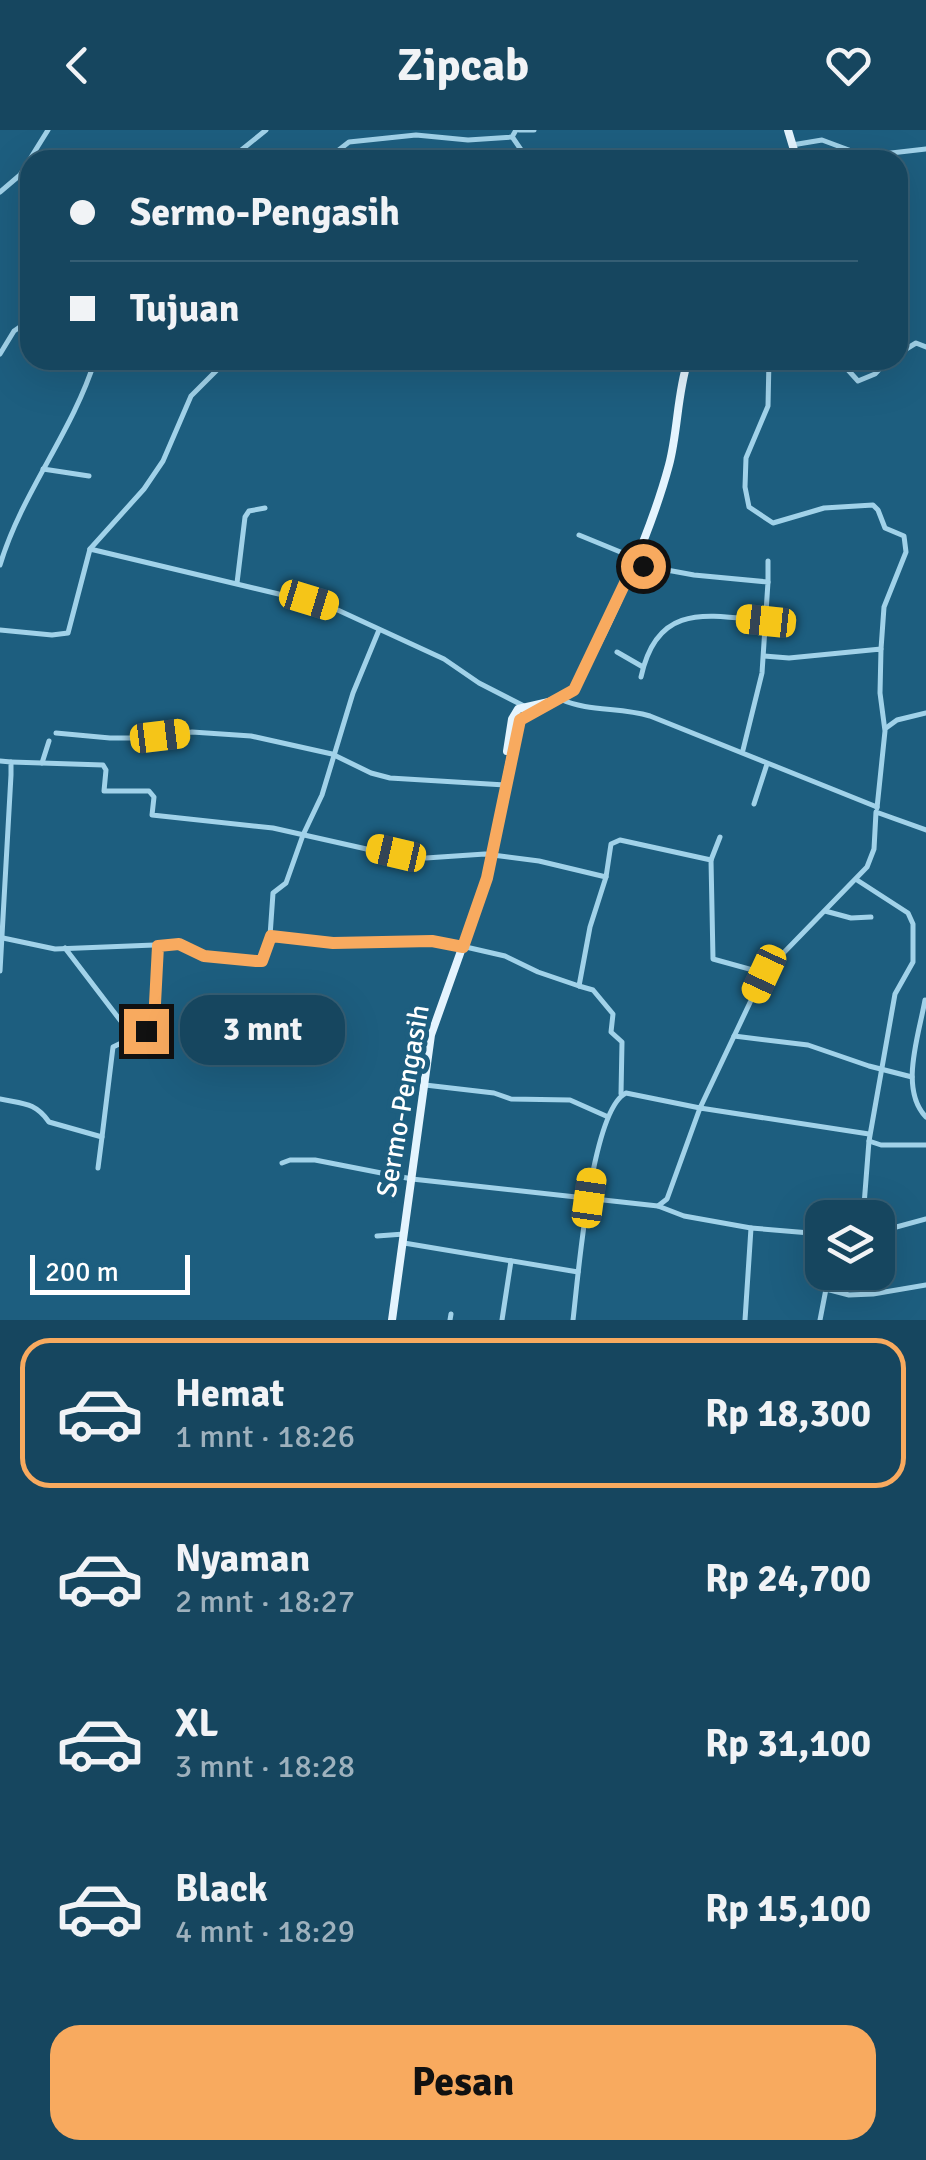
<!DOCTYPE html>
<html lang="id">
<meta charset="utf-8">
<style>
:root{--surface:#16465f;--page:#235068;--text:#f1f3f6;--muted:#9eb1bd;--line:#355e74;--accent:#f8aa5f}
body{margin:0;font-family:Signika,sans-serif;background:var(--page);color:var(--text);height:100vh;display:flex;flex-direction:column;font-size:38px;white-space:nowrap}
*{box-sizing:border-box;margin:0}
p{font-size:32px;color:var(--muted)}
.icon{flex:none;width:55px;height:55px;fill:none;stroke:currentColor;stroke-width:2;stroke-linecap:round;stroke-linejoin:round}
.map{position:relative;height:1190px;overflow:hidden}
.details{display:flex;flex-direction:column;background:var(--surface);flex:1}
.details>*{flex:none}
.hud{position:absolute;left:20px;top:20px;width:888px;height:220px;border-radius:30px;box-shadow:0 10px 40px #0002,0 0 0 2px var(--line);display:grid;align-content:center;height:220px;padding:0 50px;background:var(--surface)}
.controls{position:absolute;left:805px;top:1070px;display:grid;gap:20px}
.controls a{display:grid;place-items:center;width:90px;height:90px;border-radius:20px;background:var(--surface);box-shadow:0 10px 40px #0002,0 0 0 2px var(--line);font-size:50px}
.scale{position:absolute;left:30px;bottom:25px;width:160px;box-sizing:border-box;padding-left:10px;border:5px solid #fff;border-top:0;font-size:28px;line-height:35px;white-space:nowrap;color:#fff;-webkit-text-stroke:8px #1d5e7f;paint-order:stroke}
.end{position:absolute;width:45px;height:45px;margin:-22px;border:12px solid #f8aa5f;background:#111;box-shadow:0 0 0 5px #111}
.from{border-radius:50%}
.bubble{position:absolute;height:70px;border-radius:30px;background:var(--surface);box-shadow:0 10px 40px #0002,0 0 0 2px var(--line);font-size:32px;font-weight:700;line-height:70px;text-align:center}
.car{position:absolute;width:30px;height:60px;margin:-30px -15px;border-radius:12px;box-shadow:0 0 8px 2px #0007;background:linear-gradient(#f5c518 24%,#345 0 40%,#f5c518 0 76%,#345 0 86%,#f5c518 0)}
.hud b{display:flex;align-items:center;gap:35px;height:95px;font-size:38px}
.hud b+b{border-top:2px solid var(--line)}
.hud i{width:25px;height:25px;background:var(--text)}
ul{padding:18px 0 0;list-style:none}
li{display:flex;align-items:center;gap:30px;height:150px;margin:0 20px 15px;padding:0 30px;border:5px solid transparent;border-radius:30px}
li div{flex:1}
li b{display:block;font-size:38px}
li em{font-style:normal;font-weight:700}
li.active{border-color:var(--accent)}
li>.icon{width:90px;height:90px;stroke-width:1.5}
.primary-button{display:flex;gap:20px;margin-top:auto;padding:20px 50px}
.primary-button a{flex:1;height:115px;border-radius:30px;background:var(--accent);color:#111;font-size:40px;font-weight:700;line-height:115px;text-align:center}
header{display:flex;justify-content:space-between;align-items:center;height:130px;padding:0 50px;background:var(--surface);font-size:45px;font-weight:700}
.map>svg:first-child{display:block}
</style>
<header><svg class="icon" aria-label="back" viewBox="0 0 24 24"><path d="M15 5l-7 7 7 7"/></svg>Zipcab<svg class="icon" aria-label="heart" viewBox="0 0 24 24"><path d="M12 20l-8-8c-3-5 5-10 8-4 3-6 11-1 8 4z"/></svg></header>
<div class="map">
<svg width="926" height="1190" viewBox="0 0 926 1190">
<rect width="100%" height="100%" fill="#1d5e7f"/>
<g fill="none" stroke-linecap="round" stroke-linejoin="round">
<g stroke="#a1d2e9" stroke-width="5">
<path d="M519,0H534"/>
<path d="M513,8L528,30"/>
<path d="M792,15L822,10L865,26L926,19"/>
<path d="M229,30L266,0"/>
<path d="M326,30L349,12L416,5L468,10L512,7L516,0"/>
<path d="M0,62L20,45L48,0"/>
<path d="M0,224L14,201L30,190"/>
<path d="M898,224L916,213L926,217"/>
<path d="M769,230L768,276L746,328L745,357L749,377L773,393L824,378L873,375L878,380L885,398L904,406L906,422L884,477L881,519"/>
<path d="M839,230L858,251L875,244L888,230"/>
<path d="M43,339L89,346"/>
<path d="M579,405L635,428"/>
<path d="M90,419L144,359L163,331L191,266L227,230"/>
<path d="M768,431V452"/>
<path d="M634,434L694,445L768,452L762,543L743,620"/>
<path d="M0,435C22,362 72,303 95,230"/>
<path d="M237,453L245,387L249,381L265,378"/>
<path d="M0,500L52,505L68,503L90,419L329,476L444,529L479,553L524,576"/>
<path d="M617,522L643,537"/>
<path d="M764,526L789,528L881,519L880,563L885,601L877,678"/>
<path d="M641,547C657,472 707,485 767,491"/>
<path d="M560,569C589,582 619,577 650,586L877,677"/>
<path d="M886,598L897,590L926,583"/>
<path d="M56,603L110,608H149L192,602L251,606L332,624L371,643L390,648L505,655"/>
<path d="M0,631L11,632V645L0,841"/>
<path d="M11,632L103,635L106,640L104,661H149L154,667L152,685L273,698L411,729L485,724L539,731L606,747L611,714L620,710L711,730L713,829L764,843"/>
<path d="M42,633L49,611"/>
<path d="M754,674L767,634"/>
<path d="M711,730L720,707"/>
<path d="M857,750L908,783L913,794V832L895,864L869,1011L881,1015H926"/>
<path d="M825,781L851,788L871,787"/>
<path d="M270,806L273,763L286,753L303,705L322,665L353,563L379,500"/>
<path d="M3,808L55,819L179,814L203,825L256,831H261L271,805L333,813L444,812L505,826L538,842L579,856L590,797L606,747"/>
<path d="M65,818L133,907"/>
<path d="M579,856L593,860L613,884L611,902L622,912L621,964"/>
<path d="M925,870C919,905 899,959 926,987"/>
<path d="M734,906L808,915L869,936L912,947"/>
<path d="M425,955L494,963L511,969L570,970L606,986"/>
<path d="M0,969C23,974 35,972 49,992L102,1007L113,917L152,898L153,893L158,815"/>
<path d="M282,1033L290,1030H315L412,1049L658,1076L667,1069L700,978L869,1004"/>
<path d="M98,1038L102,1007"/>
<path d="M658,1076L684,1086L751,1098"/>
<path d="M863,1088L869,1011"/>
<path d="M878,1102L926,1089"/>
<path d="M377,1106L404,1104"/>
<path d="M404,1113L578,1142"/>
<path d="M824,1142L826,1159L849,1165L873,1164L926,1155"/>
<path d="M450,1190L451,1184"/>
<path d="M502,1190L511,1131"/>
<path d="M573,1190C578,1148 591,980 626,963L700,978L764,843L867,737L874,719L876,682L926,700"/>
<path d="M745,1190L751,1098L822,1104"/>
<path d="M820,1190L826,1159"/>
</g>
<g stroke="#e4f4fe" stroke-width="8">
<path d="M788,0L797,30"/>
<path d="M507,621L512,589L518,579L553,571"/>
<path d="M392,1190L431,905L487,748L517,595C529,573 564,577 577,553C611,492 651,402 669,335C678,301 677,264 688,230"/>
</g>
</g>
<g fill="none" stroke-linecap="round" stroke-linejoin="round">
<path stroke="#f8aa5f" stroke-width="12" d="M146,901L154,893L158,816L179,814L204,826L256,831H262L271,806L333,813L432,811L463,817L487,748L520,590L574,560L634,434L643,436"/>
</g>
<g text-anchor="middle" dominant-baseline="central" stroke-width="10" stroke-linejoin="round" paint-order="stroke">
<g font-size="28" fill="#fff" stroke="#1d5e7f">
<text transform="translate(403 971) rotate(-80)">Sermo-Pengasih</text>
</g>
</g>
</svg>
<div class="controls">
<a><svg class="icon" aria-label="layers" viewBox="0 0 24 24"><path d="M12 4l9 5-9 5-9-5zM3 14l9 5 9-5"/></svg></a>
</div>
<div class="scale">200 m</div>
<i class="end from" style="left:643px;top:436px"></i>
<i class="end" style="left:146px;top:901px"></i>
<div class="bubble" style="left:180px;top:865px;width:165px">3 mnt</div>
<i class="car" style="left:309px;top:470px;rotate:107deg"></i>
<i class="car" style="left:766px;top:491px;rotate:276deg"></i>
<i class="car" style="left:160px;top:606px;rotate:83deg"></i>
<i class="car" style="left:396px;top:723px;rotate:283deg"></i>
<i class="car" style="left:764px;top:844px;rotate:205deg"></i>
<i class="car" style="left:589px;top:1068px;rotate:8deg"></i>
<div class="hud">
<b><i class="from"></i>Sermo-Pengasih</b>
<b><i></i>Tujuan</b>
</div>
</div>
<section class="details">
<ul>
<li class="active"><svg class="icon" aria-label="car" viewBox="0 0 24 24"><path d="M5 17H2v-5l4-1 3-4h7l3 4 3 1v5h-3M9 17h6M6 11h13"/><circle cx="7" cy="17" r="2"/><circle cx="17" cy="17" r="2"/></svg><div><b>Hemat</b><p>1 mnt · 18:26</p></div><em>Rp 18,300</em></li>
<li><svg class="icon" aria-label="car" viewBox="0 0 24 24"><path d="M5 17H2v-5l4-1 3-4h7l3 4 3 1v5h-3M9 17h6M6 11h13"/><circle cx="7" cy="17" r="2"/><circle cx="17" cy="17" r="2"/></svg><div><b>Nyaman</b><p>2 mnt · 18:27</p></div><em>Rp 24,700</em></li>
<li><svg class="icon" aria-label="car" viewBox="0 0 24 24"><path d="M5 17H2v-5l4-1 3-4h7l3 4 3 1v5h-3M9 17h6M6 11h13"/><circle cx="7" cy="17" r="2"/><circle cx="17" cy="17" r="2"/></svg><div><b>XL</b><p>3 mnt · 18:28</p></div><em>Rp 31,100</em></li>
<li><svg class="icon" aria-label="car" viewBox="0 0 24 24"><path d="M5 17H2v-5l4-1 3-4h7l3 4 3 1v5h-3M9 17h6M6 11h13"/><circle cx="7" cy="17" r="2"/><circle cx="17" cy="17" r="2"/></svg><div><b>Black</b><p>4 mnt · 18:29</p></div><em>Rp 15,100</em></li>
</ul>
<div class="primary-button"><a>Pesan</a></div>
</section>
